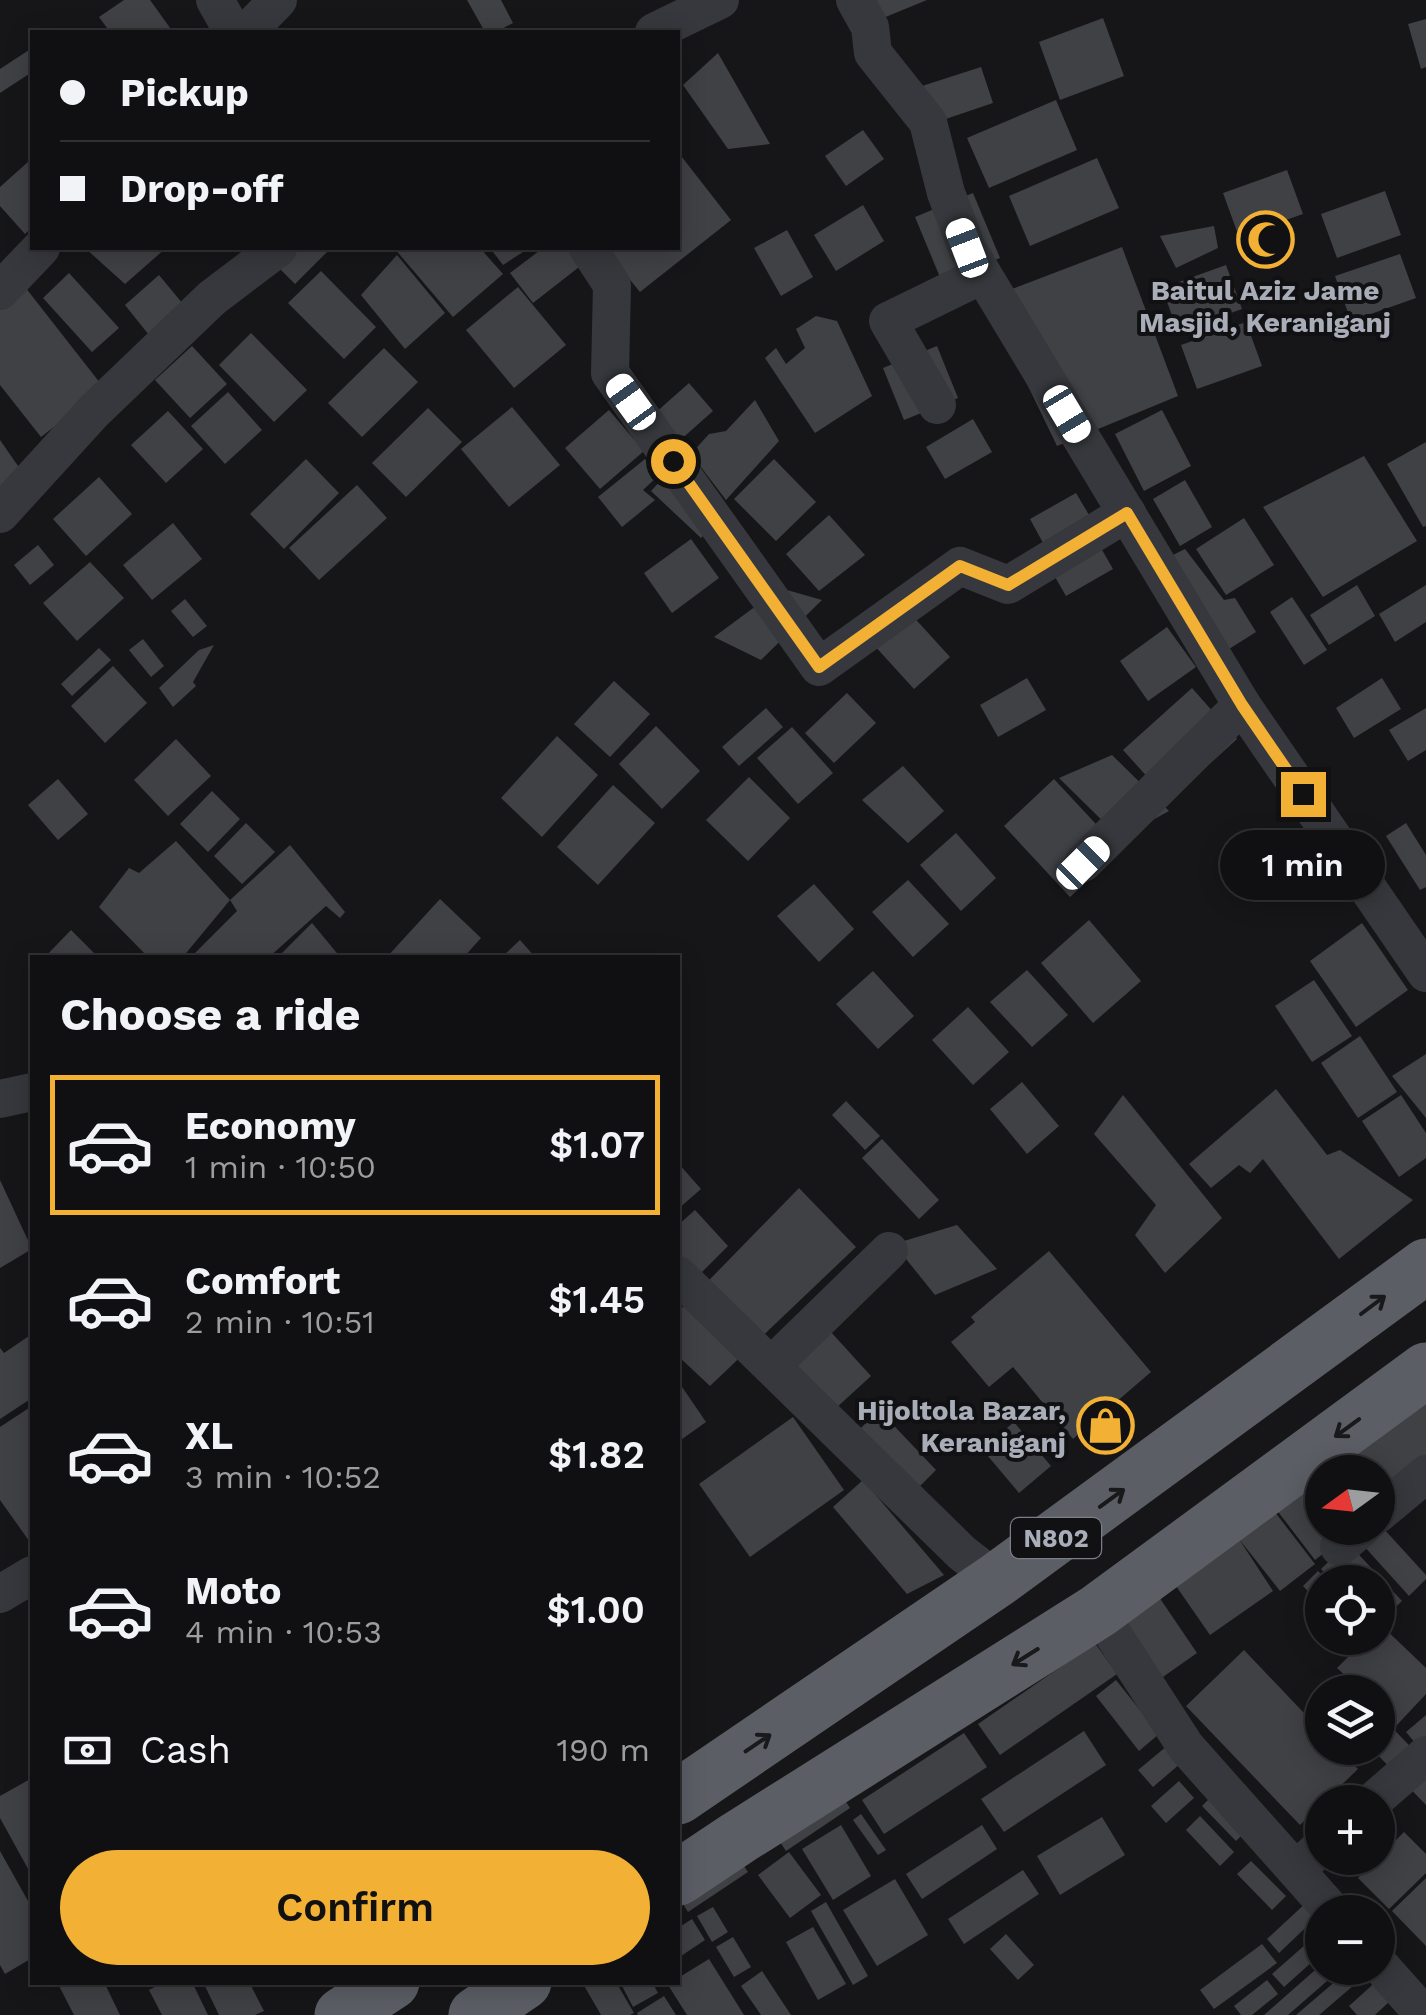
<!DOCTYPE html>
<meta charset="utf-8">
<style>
:root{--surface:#101012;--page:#1e1e20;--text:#f1f3f6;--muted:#9c9d9f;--line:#303032;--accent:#f2b134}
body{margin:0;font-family:"Work Sans",sans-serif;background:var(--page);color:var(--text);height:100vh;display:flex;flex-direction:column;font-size:38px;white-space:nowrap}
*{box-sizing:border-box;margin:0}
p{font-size:32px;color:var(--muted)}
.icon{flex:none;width:55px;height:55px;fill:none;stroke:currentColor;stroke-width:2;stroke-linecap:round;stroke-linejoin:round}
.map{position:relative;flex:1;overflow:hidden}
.panel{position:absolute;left:30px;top:955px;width:650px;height:1030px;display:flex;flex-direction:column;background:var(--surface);border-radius:0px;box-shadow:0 5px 25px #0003,0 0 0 2px var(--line)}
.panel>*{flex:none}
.guide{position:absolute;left:30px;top:30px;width:650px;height:220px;border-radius:0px;box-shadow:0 5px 25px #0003,0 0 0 2px var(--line);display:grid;align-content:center;height:220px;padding:0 30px;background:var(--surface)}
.needle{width:65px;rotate:255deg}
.buttons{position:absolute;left:1305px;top:1455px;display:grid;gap:20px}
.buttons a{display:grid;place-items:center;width:90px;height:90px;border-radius:50%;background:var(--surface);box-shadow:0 5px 25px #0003,0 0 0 2px var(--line);font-size:50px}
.end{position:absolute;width:45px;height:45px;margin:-22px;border:12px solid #f2b134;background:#111;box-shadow:0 0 0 5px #111}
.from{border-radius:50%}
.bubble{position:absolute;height:70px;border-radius:35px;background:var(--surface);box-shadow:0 5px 25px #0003,0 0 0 2px var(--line);font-size:32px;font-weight:600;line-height:70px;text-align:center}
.car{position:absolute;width:30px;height:60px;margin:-30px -15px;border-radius:12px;box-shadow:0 0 8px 2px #0007;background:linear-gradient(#fff 24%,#345 0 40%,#fff 0 76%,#345 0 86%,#fff 0)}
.guide b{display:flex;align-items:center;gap:35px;height:95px;font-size:38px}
.guide b+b{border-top:2px solid var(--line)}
.guide i{width:25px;height:25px;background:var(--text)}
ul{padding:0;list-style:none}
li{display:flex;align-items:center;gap:30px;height:140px;margin:0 20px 15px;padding:0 10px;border:5px solid transparent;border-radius:0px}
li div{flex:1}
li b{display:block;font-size:38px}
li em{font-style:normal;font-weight:600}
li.current{border-color:var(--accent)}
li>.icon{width:90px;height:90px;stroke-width:1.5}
h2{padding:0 30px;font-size:45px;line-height:120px}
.pay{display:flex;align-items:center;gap:25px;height:110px;padding:0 30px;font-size:38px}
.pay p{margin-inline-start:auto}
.primary-button{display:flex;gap:20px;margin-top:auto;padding:20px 30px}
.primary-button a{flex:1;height:115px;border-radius:60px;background:var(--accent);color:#111;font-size:40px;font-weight:600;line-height:115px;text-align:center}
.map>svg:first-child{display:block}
</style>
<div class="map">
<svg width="1426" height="2015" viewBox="0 0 1426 2015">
<rect width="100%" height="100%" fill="#161618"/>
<g fill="#404145">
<path d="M124,0H150L173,32H110L99,17Z"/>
<path d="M467,0H501L513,23L496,32H485Z"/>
<path d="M856,0H927L866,25Z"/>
<path d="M1103,18L1124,76L1060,100L1039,42Z"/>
<path d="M1426,19V67L1421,69L1408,24Z"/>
<path d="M32,48V72L0,93V69Z"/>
<path d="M718,53L770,144L728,149L683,85Z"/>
<path d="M981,67L993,103L934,123L922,86Z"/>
<path d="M1056,100L1077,150L989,188L967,138Z"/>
<path d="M863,130L884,159L846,186L825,156Z"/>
<path d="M678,152L731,220L640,292L604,248H678Z"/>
<path d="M1097,158L1119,208L1030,246L1009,196Z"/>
<path d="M28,162L32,167V227L25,234L0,206V187Z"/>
<path d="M1287,170L1303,214L1239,237L1223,193Z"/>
<path d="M1385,191L1401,235L1337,258L1321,214Z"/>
<path d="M973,193L1000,258L942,282L915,217Z"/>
<path d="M863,205L884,241L836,271L814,235Z"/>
<path d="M1214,226L1218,248L1176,268L1160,236Z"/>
<path d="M787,230L813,277L781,296L754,248Z"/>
<path d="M1122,247L1178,396L1057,446L986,299Z"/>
<path d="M85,248H166L125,284Z"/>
<path d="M259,248H323L327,252L295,284Z"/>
<path d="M394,248H480L503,274L453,317Z"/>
<path d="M490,248H529L503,265Z"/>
<path d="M543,248H578L588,260L533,303L510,273Z"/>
<path d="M1400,254L1416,298L1351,321L1335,276Z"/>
<path d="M397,255L445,313L405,349L361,295Z"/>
<path d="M1226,265L1242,309L1178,332L1162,288Z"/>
<path d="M321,271L376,327L344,359L288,303Z"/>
<path d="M69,273L119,328L92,352L43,298Z"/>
<path d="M159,275L183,304L149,335L125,305Z"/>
<path d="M25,287L104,388L41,437L0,385V307Z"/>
<path d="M518,287L566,345L514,388L466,330Z"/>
<path d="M816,316L837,321L872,396L815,433L765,358L776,348L786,364L805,348L796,329Z"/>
<path d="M1246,322L1262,366L1197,389L1181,345Z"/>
<path d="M251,333L307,390L274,422L219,365Z"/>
<path d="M192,346L227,384L190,418L155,380Z"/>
<path d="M937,346L958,398L904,420L883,368Z"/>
<path d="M384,348L418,382L362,437L328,403Z"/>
<path d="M689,383L713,411L678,442L654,414Z"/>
<path d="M228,392L262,430L225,464L191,426Z"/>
<path d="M755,400L779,441L726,500L691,454L709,434L726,431Z"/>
<path d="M512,407L560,465L509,507L461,449Z"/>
<path d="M428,408L462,442L406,497L372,463Z"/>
<path d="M609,410L644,451L600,489L565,448Z"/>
<path d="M1162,410L1191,466L1144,491L1115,434Z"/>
<path d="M168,411L203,449L166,483L131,445Z"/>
<path d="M973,419L992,452L945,479L926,447Z"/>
<path d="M0,440L25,476L0,493Z"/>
<path d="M1426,442V526L1423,527L1387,464Z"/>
<path d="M1364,456L1417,541L1323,597L1263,507Z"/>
<path d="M306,459L339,493L284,549L250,514Z"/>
<path d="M645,459L659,475L643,490L655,500L622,527L598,497Z"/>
<path d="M774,459L816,502L776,541L734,499Z"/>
<path d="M677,463L727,511L701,538L651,491Z"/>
<path d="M99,477L132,514L86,556L53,519Z"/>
<path d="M1185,480L1212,527L1180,546L1153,499Z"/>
<path d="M357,485L387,518L319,580L289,548Z"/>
<path d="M1076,493L1095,525L1048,552L1030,519Z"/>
<path d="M829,515L865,555L819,591L786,554Z"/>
<path d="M1244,518L1274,565L1226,595L1196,549Z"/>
<path d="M173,523L202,559L152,600L123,565Z"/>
<path d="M1094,536L1113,569L1066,596L1047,563Z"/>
<path d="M691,539L719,578L672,613L644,573Z"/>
<path d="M38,545L54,565L30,585L14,565Z"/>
<path d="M1185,549L1224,600L1235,598L1256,632L1210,661L1143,570Z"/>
<path d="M90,562L124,598L77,641L43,603Z"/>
<path d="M1357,585L1375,616L1329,645L1310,615Z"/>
<path d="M1426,585V622L1395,642L1379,614Z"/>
<path d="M780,588L822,600L761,660L714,637Z"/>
<path d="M1292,597L1327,650L1304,665L1270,612Z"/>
<path d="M185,599L207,626L193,637L171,611Z"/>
<path d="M909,612L950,657L914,689L873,644Z"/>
<path d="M1167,627L1196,667L1148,701L1120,661Z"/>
<path d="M143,639L164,666L151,677L129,650Z"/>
<path d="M214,645L193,682L196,686L173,707L159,688L199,650Z"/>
<path d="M99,648L111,660L72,696L61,684Z"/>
<path d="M113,666L147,703L105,743L71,706Z"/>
<path d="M1027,678L1046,710L998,737L980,705Z"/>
<path d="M1382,678L1401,709L1354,738L1336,708Z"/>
<path d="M614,681L650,714L610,757L574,724Z"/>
<path d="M1192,688L1237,739L1169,801L1123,750Z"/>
<path d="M847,693L876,723L834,763L805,733Z"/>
<path d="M766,708L783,727L739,766L722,747Z"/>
<path d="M1426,708V750L1408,761L1389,730Z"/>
<path d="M656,726L700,771L662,809L619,764Z"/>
<path d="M792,727L833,773L798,804L757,758Z"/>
<path d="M557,736L598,775L542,837L501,798Z"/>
<path d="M176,739L211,776L168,816L134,780Z"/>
<path d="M1112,755L1169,811L1120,838L1059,778Z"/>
<path d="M903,766L944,811L908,843L862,800Z"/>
<path d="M749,777L790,818L748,861L706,820Z"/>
<path d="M58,779L88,814L58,840L28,805Z"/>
<path d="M1054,779L1121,851L1070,897L1004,826Z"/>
<path d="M613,785L655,823L598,885L557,847Z"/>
<path d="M212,791L240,819L208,852L180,824Z"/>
<path d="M246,823L275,852L242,884L214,856Z"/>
<path d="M1406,823L1426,855V887L1420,890L1386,836Z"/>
<path d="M956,833L996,878L961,911L920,865Z"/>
<path d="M176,841L230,900L182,958H149L99,907L129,868L139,873Z"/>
<path d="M290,845L345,912L340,918L326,906L268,958H190L237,911L230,900Z"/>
<path d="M908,880L949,924L913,957L872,912Z"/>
<path d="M814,884L854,929L819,962L777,916Z"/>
<path d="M440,899L481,938L463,958H386Z"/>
<path d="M1089,920L1141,981L1093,1023L1041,963Z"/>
<path d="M312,923L341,958H277Z"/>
<path d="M1362,923L1408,990L1356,1027L1310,961Z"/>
<path d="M71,930L99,958H44Z"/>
<path d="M520,940L536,958H501Z"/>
<path d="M1027,970L1068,1015L1032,1047L990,1002Z"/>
<path d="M873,971L914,1016L878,1049L836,1004Z"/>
<path d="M1314,980L1352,1036L1312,1062L1275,1006Z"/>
<path d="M968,1007L1009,1052L973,1085L932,1040Z"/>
<path d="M1360,1036L1397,1092L1358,1118L1321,1063Z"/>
<path d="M1426,1054V1118L1392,1076Z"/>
<path d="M1022,1082L1059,1126L1027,1154L990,1109Z"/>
<path d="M1276,1089L1327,1155L1340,1150L1413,1200L1339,1259L1263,1159L1250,1173L1239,1165L1211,1188L1189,1164Z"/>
<path d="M1123,1095L1222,1218L1165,1273L1135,1235L1156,1205L1094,1134Z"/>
<path d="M1401,1095L1426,1133V1158L1399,1177L1362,1121Z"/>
<path d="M846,1101L880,1136L865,1150L832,1115Z"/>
<path d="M882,1139L939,1200L919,1219L862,1158Z"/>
<path d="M678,1163L701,1189L678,1209Z"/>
<path d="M0,1180L32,1249L0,1268Z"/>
<path d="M799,1188L856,1247L710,1386L678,1356V1312Z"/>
<path d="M695,1210L728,1246L678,1296V1225Z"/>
<path d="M957,1225L997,1269L935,1295L894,1244Z"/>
<path d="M1049,1251L1151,1372L1073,1439L1013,1367L989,1387L951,1342L975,1322L971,1317Z"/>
<path d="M830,1331L871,1376L835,1409L794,1364Z"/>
<path d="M32,1334V1398L0,1419V1348L4,1353Z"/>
<path d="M678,1381L706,1422L678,1442Z"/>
<path d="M1426,1390V1457L1378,1495V1472H1359L1342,1451Z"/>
<path d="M32,1406V1545L0,1500V1427Z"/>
<path d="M879,1410L936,1470L917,1489L860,1429Z"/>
<path d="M793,1417L844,1490L750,1557L699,1484Z"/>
<path d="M1014,1422L1051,1466L1019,1493L982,1449Z"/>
<path d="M1327,1448L1347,1472H1322V1528H1357L1315,1560L1266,1496Z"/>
<path d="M863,1480L944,1575L907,1594L833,1507Z"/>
<path d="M1271,1507L1315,1564L1280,1591L1239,1539L1273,1591L1210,1635L1167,1573Z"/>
<path d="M1383,1528L1426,1575V1579L1409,1596L1363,1545Z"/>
<path d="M1348,1543L1402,1601L1378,1624V1582H1333L1321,1569Z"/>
<path d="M1318,1571L1329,1582H1322V1606L1303,1586Z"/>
<path d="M1159,1597L1197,1653L1160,1679L1121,1623Z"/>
<path d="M1380,1624L1426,1668V1694L1397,1725L1378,1707V1692H1363L1337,1668L1367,1638H1378V1626Z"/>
<path d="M1095,1643L1117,1674L1000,1755L978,1724Z"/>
<path d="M1244,1650L1322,1732V1748H1337L1358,1769L1300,1825L1186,1706Z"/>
<path d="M1116,1680L1159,1734L1139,1751L1096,1696Z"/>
<path d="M1426,1715V1756L1406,1732Z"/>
<path d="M1381,1716L1426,1763V1805L1371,1748H1378V1719Z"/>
<path d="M1084,1731L1106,1765L1004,1832L981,1799Z"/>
<path d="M964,1733L987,1767L884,1834L862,1800Z"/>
<path d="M1167,1746L1181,1763L1153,1787L1138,1770Z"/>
<path d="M32,1778V1876L0,1818V1796Z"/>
<path d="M1179,1781L1194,1798L1166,1823L1151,1806Z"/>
<path d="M835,1785L850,1808L786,1851L771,1828Z"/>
<path d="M1216,1792L1250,1827L1236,1841L1202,1806Z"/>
<path d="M861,1814L886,1850L878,1855L853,1820Z"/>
<path d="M1200,1816L1234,1852L1220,1866L1186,1830Z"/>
<path d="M1102,1817L1125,1855L1060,1895L1037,1856Z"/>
<path d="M841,1825L871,1876L833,1900L802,1849Z"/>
<path d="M982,1825L997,1849L922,1899L906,1874Z"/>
<path d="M1404,1832L1426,1854V1873L1389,1909L1358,1878Z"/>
<path d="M0,1851L32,1908V1958L5,1974L0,1965Z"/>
<path d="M734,1851L748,1872L688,1912L678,1896Z"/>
<path d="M789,1852L821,1895L790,1918L758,1875Z"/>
<path d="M1251,1861L1286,1896L1272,1910L1237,1874Z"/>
<path d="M1023,1870L1039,1894L964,1944L948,1919Z"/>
<path d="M1426,1878V1946L1392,1911Z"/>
<path d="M895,1879L928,1935L877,1966L843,1910Z"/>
<path d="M1308,1901L1320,1914L1279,1953L1267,1939Z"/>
<path d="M826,1902L868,1976L853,1985L811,1911Z"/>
<path d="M713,1907L728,1932L712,1942L697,1916Z"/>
<path d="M692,1919L705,1940L678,1958V1928Z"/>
<path d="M813,1927L846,1984L818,2000L786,1942Z"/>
<path d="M1322,1930V1953L1284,1987L1272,1974Z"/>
<path d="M1006,1934L1034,1965L1018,1980L990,1949Z"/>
<path d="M733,1937L751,1967L734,1977L716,1947Z"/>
<path d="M1262,1944L1277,1963L1214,2009L1200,1990Z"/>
<path d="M709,1959L744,2015H687L668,1985L678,1982V1978Z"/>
<path d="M1322,1964V1968H1342L1288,2015H1264Z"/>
<path d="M1351,1968H1374L1319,2015H1296Z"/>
<path d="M1390,1969L1406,1986L1375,2015H1357L1349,2006Z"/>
<path d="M762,1971L791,2015H761L741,1986Z"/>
<path d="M1267,1980L1278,1994L1252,2015H1241L1234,2006Z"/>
<path d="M57,1982H104L120,2015H74Z"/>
<path d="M164,1982H192L208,2015H162L149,1990Z"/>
<path d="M203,1982H249L264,2011L255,2015H219Z"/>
<path d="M582,1982H616L634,2013L630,2015H601Z"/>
<path d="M623,1982H652L658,1993L633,2007L621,1984Z"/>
<path d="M664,1996L676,2015H638L637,2013Z"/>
</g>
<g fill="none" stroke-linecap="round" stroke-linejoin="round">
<g stroke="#37383d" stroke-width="38">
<path d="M215,0L233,32"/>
<path d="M855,0L870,27L873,53L928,122L946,193L967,248L1242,705L1426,973"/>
<path d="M247,32L278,0"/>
<path d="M654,32L720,0"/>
<path d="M588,248L612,285L610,373L819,667L960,566L1008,585L1127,513"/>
<path d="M0,291L41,248"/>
<path d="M937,405L888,321L978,277"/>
<path d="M0,514L94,411L212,298L278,248"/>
<path d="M1083,863L1242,705"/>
<path d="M0,1099L32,1092"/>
<path d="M678,1275L962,1553L997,1580"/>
<path d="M771,1366L889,1251"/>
<path d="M1378,1514L1426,1474"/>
<path d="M1339,1547L1362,1528"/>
<path d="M0,1594L32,1575"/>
<path d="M1098,1611L1186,1747L1333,1912"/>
<path d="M1372,1802L1426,1755"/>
<path d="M1296,1870L1322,1846"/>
<path d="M1378,1963L1424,2015"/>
</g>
<g stroke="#5b5e65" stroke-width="55">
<path d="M678,1797L997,1580L1426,1266"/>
<path d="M678,1878L738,1838L1098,1611L1426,1370"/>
<path d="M342,2015L392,1982"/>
<path d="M476,2015L524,1982"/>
</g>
</g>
<defs><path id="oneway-shaft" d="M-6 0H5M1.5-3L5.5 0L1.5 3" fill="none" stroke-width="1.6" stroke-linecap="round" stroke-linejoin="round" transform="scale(2.5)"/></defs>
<g stroke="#18191b">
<use href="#oneway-shaft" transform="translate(1373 1305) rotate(-37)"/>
<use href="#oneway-shaft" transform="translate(1347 1428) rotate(144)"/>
<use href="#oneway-shaft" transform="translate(1112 1498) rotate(-36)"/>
<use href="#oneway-shaft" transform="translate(1025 1657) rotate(148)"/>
<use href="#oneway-shaft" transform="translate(758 1743) rotate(-34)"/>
</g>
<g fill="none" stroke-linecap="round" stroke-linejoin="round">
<path stroke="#f2b134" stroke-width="12" d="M673,461L819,667L960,566L1008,585L1127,513L1242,705L1303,794"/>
</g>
<defs>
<symbol id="mosque-ring" viewBox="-11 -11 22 22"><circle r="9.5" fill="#111113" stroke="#f2b134" stroke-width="1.5"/><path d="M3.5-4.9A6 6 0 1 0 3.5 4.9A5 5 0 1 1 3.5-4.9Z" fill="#f2b134"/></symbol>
<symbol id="shop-ring" viewBox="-11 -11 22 22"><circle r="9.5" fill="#111113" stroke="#f2b134" stroke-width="1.5"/><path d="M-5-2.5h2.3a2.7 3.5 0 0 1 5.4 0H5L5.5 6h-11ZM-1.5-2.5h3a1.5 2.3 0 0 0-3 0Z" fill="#f2b134"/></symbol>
</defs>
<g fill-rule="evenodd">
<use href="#mosque-ring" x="1234" y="208" width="63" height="63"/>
<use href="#shop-ring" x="1074" y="1394" width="63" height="63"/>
</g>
<g text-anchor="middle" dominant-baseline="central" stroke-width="8" stroke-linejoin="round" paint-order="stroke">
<rect fill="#111113" stroke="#7b7e86" stroke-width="2.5" x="1011" y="1518" width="90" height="40" rx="8"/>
<g font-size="25" font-weight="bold" fill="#a8adb8">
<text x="1056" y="1538">N802</text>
</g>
<g font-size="28" font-weight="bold" fill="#a8adb8" stroke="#111113">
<text x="1265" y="290">Baitul Aziz Jame<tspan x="1265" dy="32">Masjid, Keraniganj</tspan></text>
<text x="1066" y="1410" text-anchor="end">Hijoltola Bazar,<tspan x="1066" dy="32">Keraniganj</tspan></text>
</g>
</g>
</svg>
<div class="buttons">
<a><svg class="needle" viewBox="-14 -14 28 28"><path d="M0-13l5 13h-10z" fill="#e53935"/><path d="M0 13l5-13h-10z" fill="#9c9d9f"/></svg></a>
<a><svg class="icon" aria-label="locate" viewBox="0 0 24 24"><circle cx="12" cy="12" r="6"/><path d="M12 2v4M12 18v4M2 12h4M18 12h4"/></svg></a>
<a><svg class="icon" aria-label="layers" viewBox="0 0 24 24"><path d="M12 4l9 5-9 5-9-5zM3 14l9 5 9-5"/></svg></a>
<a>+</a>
<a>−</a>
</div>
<i class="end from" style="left:673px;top:461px"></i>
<i class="end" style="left:1303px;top:794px"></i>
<div class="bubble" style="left:1220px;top:830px;width:165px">1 min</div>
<i class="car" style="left:967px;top:248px;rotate:339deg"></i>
<i class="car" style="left:631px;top:402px;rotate:324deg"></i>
<i class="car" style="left:1067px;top:414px;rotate:149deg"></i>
<i class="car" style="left:1083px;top:863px;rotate:45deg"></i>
<div class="guide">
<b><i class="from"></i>Pickup</b>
<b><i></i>Drop-off</b>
</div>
<section class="panel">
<h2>Choose a ride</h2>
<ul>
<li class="current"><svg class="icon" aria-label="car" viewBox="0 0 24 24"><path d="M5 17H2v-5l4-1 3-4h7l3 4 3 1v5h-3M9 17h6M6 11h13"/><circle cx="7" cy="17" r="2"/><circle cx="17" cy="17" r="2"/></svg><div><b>Economy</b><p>1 min · 10:50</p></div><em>$1.07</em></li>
<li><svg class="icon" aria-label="car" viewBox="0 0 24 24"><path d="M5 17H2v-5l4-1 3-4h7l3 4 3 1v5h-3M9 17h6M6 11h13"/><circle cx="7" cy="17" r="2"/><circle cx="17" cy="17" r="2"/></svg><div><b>Comfort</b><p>2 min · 10:51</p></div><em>$1.45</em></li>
<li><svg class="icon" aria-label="car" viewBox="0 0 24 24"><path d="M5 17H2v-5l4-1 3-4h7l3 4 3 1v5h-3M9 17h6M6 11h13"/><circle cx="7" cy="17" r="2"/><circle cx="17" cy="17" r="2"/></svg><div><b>XL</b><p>3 min · 10:52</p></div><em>$1.82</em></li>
<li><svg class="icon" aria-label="car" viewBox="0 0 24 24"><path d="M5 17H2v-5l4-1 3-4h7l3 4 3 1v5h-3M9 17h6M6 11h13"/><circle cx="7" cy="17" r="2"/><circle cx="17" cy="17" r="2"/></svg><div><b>Moto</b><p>4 min · 10:53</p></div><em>$1.00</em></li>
</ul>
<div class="pay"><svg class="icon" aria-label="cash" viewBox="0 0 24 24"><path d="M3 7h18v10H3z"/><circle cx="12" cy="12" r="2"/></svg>Cash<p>190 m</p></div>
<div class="primary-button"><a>Confirm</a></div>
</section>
</div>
